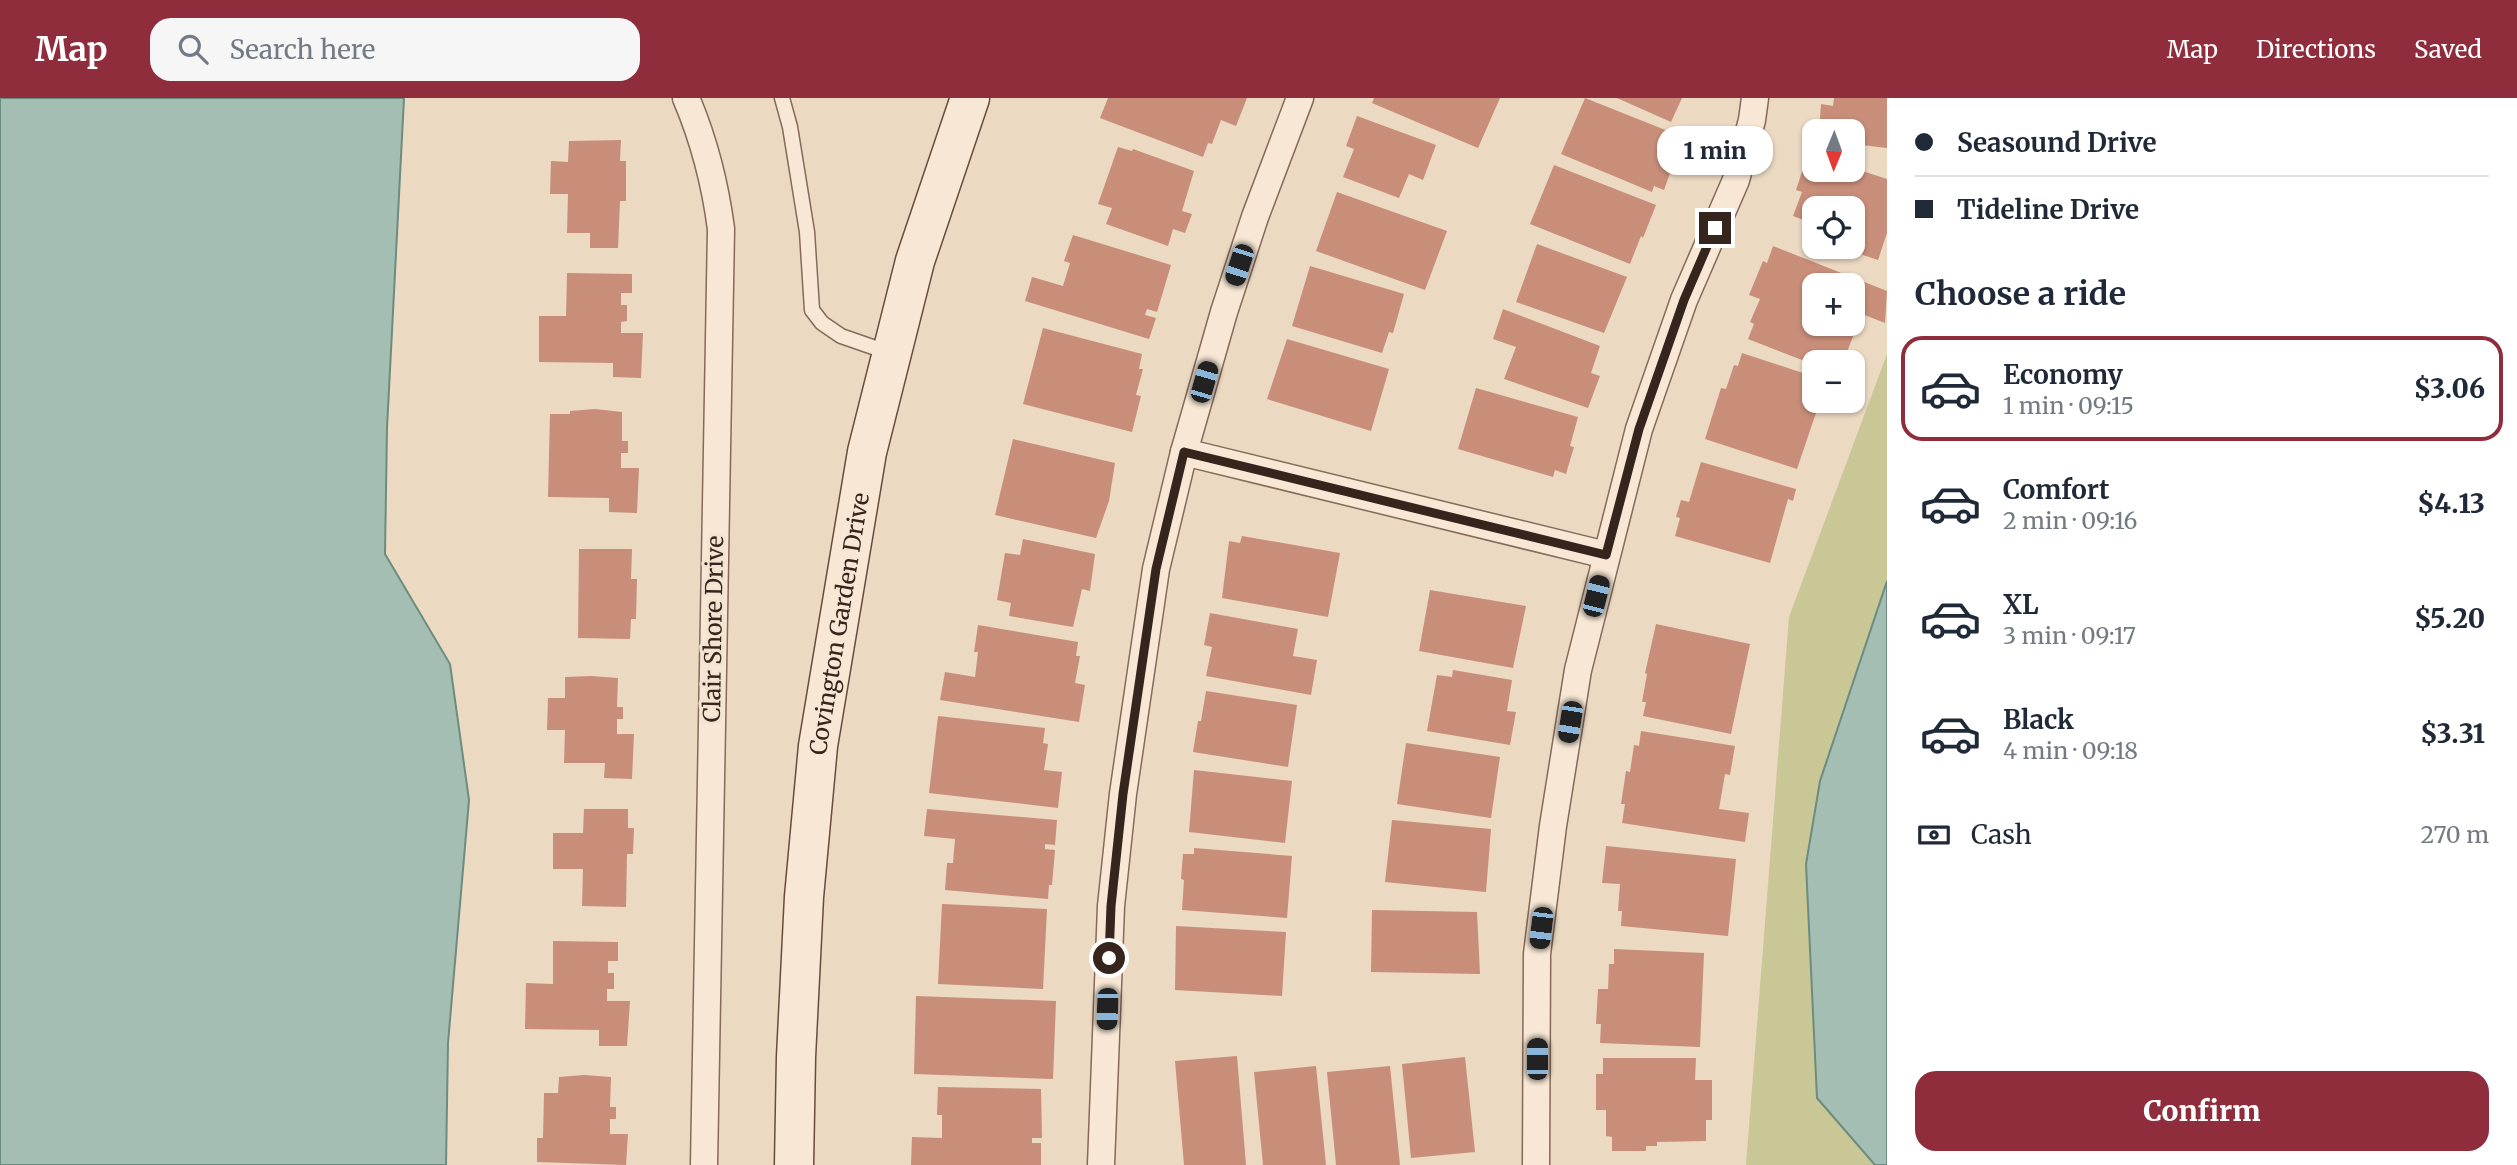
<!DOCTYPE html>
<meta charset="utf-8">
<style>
:root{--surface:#fff;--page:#f6f6f7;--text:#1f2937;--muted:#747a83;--line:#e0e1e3;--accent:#902d3c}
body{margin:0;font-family:Merriweather,serif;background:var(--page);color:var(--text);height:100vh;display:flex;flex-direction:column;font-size:26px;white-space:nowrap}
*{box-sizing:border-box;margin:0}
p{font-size:23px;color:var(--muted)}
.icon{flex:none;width:38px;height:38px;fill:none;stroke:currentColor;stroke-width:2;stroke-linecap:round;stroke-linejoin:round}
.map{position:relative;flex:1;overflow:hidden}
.side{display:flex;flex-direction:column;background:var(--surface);width:630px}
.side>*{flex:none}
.top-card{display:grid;align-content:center;height:154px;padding:0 28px;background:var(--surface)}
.needle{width:46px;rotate:181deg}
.fabs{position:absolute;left:1802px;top:21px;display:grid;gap:14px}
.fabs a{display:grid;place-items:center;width:63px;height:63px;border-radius:14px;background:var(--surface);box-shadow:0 2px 5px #0004;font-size:35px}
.end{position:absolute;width:32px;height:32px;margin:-16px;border:9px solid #35251d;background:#fff;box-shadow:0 0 0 4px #fff}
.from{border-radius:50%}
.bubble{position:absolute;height:49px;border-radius:21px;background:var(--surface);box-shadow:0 2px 5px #0004;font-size:23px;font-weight:800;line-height:49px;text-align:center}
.car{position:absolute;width:21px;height:42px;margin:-21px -10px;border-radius:9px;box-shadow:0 0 5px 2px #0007;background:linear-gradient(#222 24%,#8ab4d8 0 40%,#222 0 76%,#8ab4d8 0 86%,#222 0)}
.top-card b{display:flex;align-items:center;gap:24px;height:66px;font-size:26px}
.top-card b+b{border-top:2px solid var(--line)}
.top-card i{width:18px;height:18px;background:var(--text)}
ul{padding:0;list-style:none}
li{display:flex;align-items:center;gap:21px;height:105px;margin:0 14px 10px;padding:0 14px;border:4px solid transparent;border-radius:21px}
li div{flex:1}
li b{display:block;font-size:26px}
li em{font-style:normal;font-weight:800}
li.selected{border-color:var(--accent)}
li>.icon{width:63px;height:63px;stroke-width:1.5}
h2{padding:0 28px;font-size:32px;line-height:84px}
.pay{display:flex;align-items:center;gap:18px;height:77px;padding:0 28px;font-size:26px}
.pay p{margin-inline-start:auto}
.button{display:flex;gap:14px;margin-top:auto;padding:14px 28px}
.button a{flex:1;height:80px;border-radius:21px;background:var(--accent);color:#fff;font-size:28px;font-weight:800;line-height:80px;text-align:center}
header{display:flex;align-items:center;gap:42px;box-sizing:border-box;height:98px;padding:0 35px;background:var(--accent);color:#fff}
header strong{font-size:33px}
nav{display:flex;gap:38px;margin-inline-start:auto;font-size:24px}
.search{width:490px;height:63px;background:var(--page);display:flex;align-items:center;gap:18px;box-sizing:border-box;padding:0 24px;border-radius:21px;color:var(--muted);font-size:26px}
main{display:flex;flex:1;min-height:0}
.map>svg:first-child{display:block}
</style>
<header>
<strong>Map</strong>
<div class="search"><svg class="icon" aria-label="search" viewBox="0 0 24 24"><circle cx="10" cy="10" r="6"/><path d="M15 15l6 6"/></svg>Search here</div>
<nav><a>Map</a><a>Directions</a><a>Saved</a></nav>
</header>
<main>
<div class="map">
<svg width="1887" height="1067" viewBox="0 0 1887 1067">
<rect width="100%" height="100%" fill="#ebd9c2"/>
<path fill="#c9c796" d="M1887,256V1067H1746L1789,519Z"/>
<g fill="#a4beb3" stroke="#6c8c7f" stroke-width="2">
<path d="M0,0H404L387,330L385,456L450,566L469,702L448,945L446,1067H0Z"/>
<path d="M1887,483V1067H1875L1817,1000L1806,766L1820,683Z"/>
</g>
<g fill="#c88e79" fill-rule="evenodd">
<path d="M1108,0H1247L1236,28L1221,22L1212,46L1208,45L1203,59L1100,20Z"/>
<path d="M1374,0H1500L1478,50L1372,5Z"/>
<path d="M1585,0L1683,39L1664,92L1654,88L1652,94L1561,56Z"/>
<path d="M1617,0H1682L1671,24Z"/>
<path d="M1834,0H1887V50L1853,46V33H1819L1821,6L1833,8Z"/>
<path d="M1357,18L1436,47L1423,82L1409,76L1399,100L1343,79L1354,51L1346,48Z"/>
<path d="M621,42L620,63H626V103H620L618,150H590V135H567L568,96H550L551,63L568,64L569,43Z"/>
<path d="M1118,49L1132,53L1133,51L1194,73L1182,113L1192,116L1185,135L1173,131L1168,148L1106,126L1112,110L1098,106Z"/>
<path d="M1808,55L1815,57V72L1853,70L1887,81V135L1878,162L1839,149H1853V110H1815V141L1804,137L1809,124L1793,118L1802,94L1796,92Z"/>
<path d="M1554,67L1656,107L1643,140L1641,138L1630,166L1530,126Z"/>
<path d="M1337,94L1447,133L1425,192L1316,153Z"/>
<path d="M1073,137L1171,167L1157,214L1147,211L1145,217L1156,220L1149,241L1025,203L1032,179L1063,188L1070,165L1064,163Z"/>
<path d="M1537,146L1627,179L1604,235L1516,204Z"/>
<path d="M1773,148L1887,193L1885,225L1862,216L1843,264H1815V267L1748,241L1754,226L1750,224L1760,201L1749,197L1763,163L1767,165ZM1815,187H1853V226H1815Z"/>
<path d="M1310,168L1404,196L1393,235L1389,234L1382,255L1292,228Z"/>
<path d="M567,175L632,176V195H621V207H627V223L621,224V235H643L641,280L613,279V265L539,264V218H566Z"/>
<path d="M1503,211L1600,248L1591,275L1600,278L1588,310L1504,281L1516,249L1493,241Z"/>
<path d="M1043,230L1142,256L1139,271H1143L1136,297L1141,298L1132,334L1023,306Z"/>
<path d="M1287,241L1389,271L1371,333L1267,301Z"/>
<path d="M1742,255L1815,279V303H1820L1797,371L1705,341L1721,290L1726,291L1734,267L1738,268Z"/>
<path d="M1476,290L1578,319L1570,348L1574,349L1566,376L1555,372L1553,379L1458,351Z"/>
<path d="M595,311L622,314V343H628V355H621V370H639L637,415L609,414V400L548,399L550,316H570V313Z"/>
<path d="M1013,341L1115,365L1109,403L1096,440L995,417Z"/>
<path d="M1701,364L1796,391L1793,403L1788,401L1770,465L1675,438L1680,420L1676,419L1681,402L1689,404Z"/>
<path d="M1242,438L1340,455L1328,519L1222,500L1229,443L1240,445Z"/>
<path d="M1023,441L1095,456L1090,493L1082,491L1073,529L1009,518L1011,505L997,502L1005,455L1020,457Z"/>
<path d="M579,451H632L631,481H637L636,521H631L630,541L578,540Z"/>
<path d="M1430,492L1526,508L1513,570L1419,553Z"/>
<path d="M1210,515L1298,531L1293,558L1317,562L1311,597L1206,578L1212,549L1204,547Z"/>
<path d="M1656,526L1750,546L1731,636L1643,618L1646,604H1642L1647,576L1645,575Z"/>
<path d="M978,527L1078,544L1076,558H1080L1075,585L1085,587L1079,624L940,602L945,574L975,579L978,554H974Z"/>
<path d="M1453,572L1512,582L1507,613L1516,614L1510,647L1427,633L1437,577L1452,579Z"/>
<path d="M591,578L618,580L617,609H623V621H617V636H634L632,681L604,680L605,665H564L565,632H547L548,600H565V579Z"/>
<path d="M1206,593L1297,607L1288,669L1193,654L1198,623H1201Z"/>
<path d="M938,618L1045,630L1043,645L1048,646L1044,672L1062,674L1058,710L929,695Z"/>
<path d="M1641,633L1735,648L1730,677L1725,676L1719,711L1749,715L1745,744L1622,725L1625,706H1621L1626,673L1630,674L1634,647L1639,648Z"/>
<path d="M1406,645L1500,659L1491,720L1397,706Z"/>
<path d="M1194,672L1292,683L1285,745L1189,734Z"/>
<path d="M584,711H628V730H634L633,756H627L626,809L582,808L583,771H553V735H583Z"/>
<path d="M927,711L1057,722L1055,747L1045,746V751L1055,752L1052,787H1049L1048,801L945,792L947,765H953L955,741L924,738Z"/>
<path d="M1392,722L1491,731L1486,794L1385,784Z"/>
<path d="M1606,748L1736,761L1728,838L1621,828L1622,813H1618L1620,786L1602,785Z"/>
<path d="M1194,750L1292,758L1287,820L1182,812L1184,782L1181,781L1183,756H1194Z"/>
<path d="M942,806L1047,811L1043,891L938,886Z"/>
<path d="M1372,812L1477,814L1480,876L1371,874Z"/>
<path d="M1176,828L1286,834L1282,898L1175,892Z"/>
<path d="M553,843L618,844V863H608V875H614V891H607V903H630L627,948H599V932L525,931L526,885L553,886Z"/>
<path d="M1614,851L1704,855L1700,949L1600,945L1601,926H1596L1598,891H1608L1609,866H1614Z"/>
<path d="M916,898L1056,903L1053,981L914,976Z"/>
<path d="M1237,958L1246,1067H1184L1175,963Z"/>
<path d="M1465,959L1475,1054L1411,1060L1402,966Z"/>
<path d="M1603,960H1696L1695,982H1712V1022H1706V1043L1657,1044V1048H1646V1053H1612V1039L1606,1038V1012H1596V976H1603Z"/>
<path d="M1316,968L1326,1067H1263L1254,974Z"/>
<path d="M1390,968L1400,1067H1336L1327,974Z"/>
<path d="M584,977L611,979L610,1009H616V1021H610V1036H628L626,1067L537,1064V1040H543L544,995H558L559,979Z"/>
<path d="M938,989L1041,991L1042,1040H1032V1045H1041V1067H911L912,1039L942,1040V1017H937Z"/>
</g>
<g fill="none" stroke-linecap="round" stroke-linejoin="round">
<defs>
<path id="lane" d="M782,0L790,29L807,134L812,212L822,225L841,238L890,255"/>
<g id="street">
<path d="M686,0C704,42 715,85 721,131L704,1067"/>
<path d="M1184,354L1606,457"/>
<path d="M1101,1067L1111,808L1123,696L1156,471L1184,354L1224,214L1255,119L1300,0"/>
<path d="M1536,1067L1537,856L1553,728L1578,572L1639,331L1684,202L1736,82L1752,22L1755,0"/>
</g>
<g id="secondary">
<path id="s1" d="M794,1067L796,959L804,799L818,648L867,354L915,163L970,0"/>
</g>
</defs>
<use href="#lane" stroke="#846a5a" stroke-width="17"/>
<use href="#street" stroke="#846a5a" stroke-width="29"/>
<use href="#secondary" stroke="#664c3d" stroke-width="41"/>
<use href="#lane" stroke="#f7e7d4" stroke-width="14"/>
<use href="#street" stroke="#f7e7d4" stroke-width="26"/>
<use href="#secondary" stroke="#f7e7d4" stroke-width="38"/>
</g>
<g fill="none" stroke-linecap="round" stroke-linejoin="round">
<path stroke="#35251d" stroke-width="9" d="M1109,860L1111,808L1123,696L1156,471L1184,354L1606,457L1639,331L1684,202L1715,130"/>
</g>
<g text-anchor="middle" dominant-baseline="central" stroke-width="6" stroke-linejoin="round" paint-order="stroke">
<g font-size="23" fill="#35251d" stroke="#f3e4d1">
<text stroke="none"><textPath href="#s1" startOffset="544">Covington Garden Drive</textPath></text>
<text transform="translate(713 531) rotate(-89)">Clair Shore Drive</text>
</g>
</g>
</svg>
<div class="fabs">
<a><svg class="needle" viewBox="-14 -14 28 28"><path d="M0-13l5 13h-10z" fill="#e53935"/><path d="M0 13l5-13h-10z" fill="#747a83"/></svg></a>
<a><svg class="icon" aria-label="locate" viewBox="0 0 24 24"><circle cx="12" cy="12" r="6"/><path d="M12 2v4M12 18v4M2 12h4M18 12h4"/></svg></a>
<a>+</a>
<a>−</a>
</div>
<i class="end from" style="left:1109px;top:860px"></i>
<i class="end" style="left:1715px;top:130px"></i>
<div class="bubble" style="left:1657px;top:28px;width:116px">1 min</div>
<i class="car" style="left:1239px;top:167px;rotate:198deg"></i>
<i class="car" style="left:1204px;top:284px;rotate:16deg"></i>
<i class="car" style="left:1596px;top:498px;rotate:14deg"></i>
<i class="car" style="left:1570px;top:624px;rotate:189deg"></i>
<i class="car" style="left:1541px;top:830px;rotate:187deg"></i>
<i class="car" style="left:1107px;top:911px;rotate:182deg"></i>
<i class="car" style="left:1537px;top:961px;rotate:0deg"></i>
</div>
<section class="side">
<div class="top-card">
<b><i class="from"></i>Seasound Drive</b>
<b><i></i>Tideline Drive</b>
</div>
<h2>Choose a ride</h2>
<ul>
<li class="selected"><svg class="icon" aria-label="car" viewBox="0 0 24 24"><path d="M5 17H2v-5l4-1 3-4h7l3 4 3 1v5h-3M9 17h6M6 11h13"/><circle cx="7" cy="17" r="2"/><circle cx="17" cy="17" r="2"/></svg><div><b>Economy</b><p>1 min · 09:15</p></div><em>$3.06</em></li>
<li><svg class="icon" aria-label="car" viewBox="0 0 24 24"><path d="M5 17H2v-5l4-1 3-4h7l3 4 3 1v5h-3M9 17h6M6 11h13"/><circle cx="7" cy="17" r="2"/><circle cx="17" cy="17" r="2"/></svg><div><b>Comfort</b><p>2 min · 09:16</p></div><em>$4.13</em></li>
<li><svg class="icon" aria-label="car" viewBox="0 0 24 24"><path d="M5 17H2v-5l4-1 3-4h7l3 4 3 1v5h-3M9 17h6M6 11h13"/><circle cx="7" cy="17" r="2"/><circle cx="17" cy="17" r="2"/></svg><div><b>XL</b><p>3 min · 09:17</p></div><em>$5.20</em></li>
<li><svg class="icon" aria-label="car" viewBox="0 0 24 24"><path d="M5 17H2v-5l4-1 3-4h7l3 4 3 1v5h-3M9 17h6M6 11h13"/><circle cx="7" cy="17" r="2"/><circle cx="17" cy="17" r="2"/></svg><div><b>Black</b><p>4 min · 09:18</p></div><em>$3.31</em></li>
</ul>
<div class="pay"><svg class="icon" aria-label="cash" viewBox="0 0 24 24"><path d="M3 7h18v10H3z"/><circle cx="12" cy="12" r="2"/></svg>Cash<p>270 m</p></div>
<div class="button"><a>Confirm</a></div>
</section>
</main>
